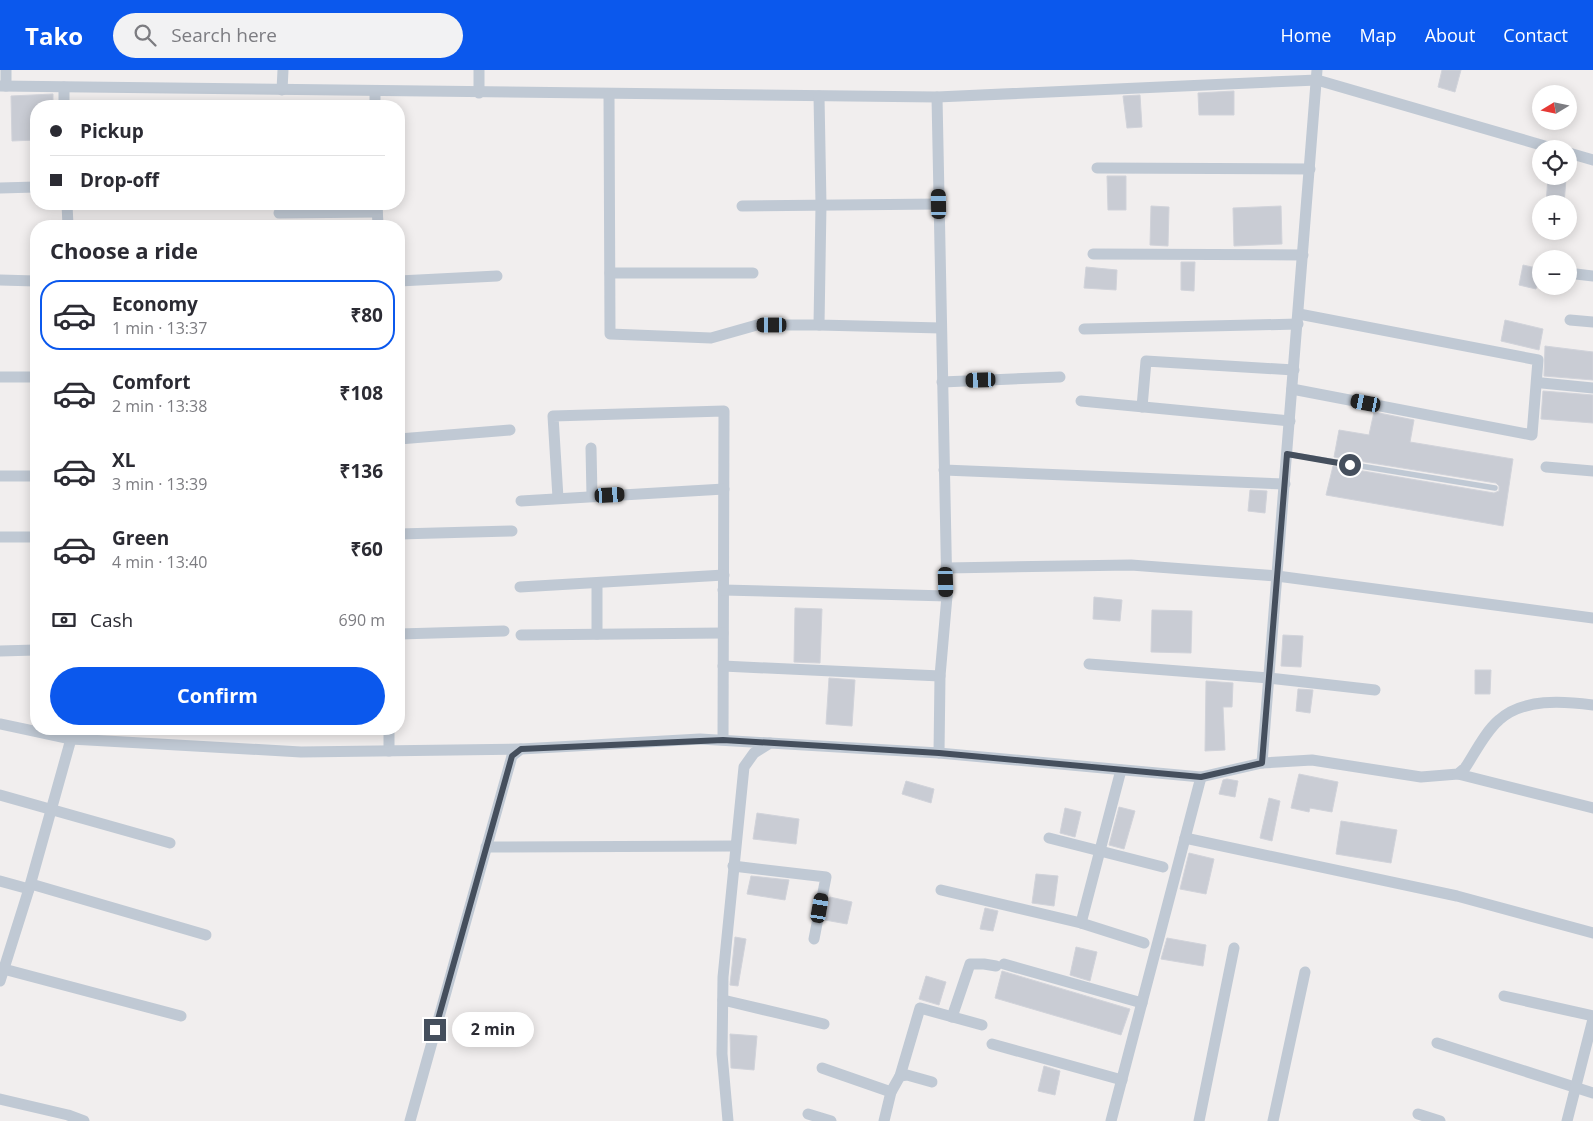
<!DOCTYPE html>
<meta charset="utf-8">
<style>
:root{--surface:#fff;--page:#f2f2f3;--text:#2b2b33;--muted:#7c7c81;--line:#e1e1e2;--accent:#0b58ed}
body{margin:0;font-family:"Open Sans",sans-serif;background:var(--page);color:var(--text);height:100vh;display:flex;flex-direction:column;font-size:19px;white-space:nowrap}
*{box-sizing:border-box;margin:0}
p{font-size:16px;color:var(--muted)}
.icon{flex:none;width:28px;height:28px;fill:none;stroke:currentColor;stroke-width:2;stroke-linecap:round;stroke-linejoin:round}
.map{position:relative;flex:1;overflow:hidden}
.drawer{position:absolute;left:30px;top:150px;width:375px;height:515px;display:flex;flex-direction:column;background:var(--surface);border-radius:20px;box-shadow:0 2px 12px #0003}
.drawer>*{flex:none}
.top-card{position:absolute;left:30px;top:30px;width:375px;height:110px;border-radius:20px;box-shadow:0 2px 12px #0003;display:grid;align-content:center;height:110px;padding:0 20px;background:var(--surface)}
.needle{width:32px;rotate:260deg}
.fabs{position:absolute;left:1532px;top:15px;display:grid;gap:10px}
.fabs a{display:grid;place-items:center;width:45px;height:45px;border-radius:50%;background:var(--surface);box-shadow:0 2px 12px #0003;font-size:25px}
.end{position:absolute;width:22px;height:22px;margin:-11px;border:6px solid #454f5d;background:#fff;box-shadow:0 0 0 2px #fff}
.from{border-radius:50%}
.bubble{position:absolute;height:35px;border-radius:18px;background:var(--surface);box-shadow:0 2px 12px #0003;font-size:16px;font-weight:700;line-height:35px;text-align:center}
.car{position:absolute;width:15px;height:30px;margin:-15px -8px;border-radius:6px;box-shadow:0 0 4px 1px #0007;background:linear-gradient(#222 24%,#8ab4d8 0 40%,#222 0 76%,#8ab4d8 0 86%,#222 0)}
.top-card b{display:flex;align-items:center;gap:18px;height:48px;font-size:19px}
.top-card b+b{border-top:1px solid var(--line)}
.top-card i{width:12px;height:12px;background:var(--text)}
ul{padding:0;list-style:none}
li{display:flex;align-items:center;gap:15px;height:70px;margin:0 10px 8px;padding:0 10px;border:2px solid transparent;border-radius:20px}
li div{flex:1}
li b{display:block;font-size:19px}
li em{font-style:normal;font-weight:700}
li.active{border-color:var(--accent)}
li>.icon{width:45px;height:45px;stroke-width:1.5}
h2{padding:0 20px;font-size:22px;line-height:60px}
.pay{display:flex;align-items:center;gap:12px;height:55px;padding:0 20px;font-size:19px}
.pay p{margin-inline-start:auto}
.action{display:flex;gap:10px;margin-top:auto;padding:10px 20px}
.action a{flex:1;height:58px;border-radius:30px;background:var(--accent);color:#fff;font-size:20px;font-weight:700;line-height:58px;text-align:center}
header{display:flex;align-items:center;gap:30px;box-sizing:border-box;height:70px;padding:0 25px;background:var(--accent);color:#fff}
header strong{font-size:24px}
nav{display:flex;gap:28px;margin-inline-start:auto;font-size:18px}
.search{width:350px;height:45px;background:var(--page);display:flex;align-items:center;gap:12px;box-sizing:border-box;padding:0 18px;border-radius:28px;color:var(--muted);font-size:19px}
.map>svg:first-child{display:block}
</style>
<header>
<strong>Tako</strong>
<div class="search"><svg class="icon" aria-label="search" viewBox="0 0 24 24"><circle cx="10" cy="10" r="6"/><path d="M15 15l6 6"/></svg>Search here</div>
<nav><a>Home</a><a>Map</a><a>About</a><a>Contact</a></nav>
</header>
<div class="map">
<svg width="1593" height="1051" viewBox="0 0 1593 1051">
<rect width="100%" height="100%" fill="#f1eeee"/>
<g fill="#c9ccd4" stroke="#d1d3da">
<path d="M1442,0H1461L1455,22L1438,17Z"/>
<path d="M1234,21V45H1199L1198,23Z"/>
<path d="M53,24V36H36V70L12,71L11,26Z"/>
<path d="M1140,25L1142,57L1127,58L1123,26Z"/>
<path d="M1107,106H1126V140H1108Z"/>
<path d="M1548,107L1566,109L1564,134H1546Z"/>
<path d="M1151,136L1169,137L1168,176L1150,175Z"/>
<path d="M1281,136L1282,174L1234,176L1233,138Z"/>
<path d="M1181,192H1195L1194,221L1181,220Z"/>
<path d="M1523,195L1541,199L1536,219L1519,215Z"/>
<path d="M1086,197L1117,200L1116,220L1084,218Z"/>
<path d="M1505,250L1543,259L1539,280L1501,271Z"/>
<path d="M1545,276L1593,282V310L1544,306Z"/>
<path d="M1543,321L1593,325V353L1541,349Z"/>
<path d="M1374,342L1414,350L1410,372L1513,389L1503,456L1326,425L1333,396L1494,423L1499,421V416L1496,413L1334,387L1339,360L1369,365Z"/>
<path d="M1250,420L1267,421L1265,443L1248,441Z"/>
<path d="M1094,527L1122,530L1120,551L1093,549Z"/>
<path d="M795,538L822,539L820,593L794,592Z"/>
<path d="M1152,540L1192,541L1191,583L1151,582Z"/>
<path d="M1283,565L1303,566L1301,597L1281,596Z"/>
<path d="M1475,600H1491L1490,624H1475Z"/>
<path d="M829,608L855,610L852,656L826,654Z"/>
<path d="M1206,611L1233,613L1232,637H1223L1225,680L1205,681Z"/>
<path d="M1298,619L1313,620L1310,643L1296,641Z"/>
<path d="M1299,704L1338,712L1332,742L1310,738L1309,742L1291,738Z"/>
<path d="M1227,709L1238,711L1235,727L1219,724L1223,710Z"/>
<path d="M906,711L934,719L931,733L902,724Z"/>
<path d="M1269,728L1280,731L1272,771L1260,768Z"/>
<path d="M1119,737L1135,741L1124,779L1109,775Z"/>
<path d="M1065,738L1081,742L1075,767L1060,763Z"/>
<path d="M757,743L799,749L796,774L753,769Z"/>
<path d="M1341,751L1397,760L1391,793L1336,784Z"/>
<path d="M1189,783L1214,789L1206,824L1180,819Z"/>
<path d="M1036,804L1058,806L1054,836L1032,833Z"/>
<path d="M751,806L789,810L785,830L747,824Z"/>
<path d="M830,827L852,832L847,854L825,850Z"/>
<path d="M985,838L998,841L993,861L980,859Z"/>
<path d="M735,867L746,869L738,916L730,915Z"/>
<path d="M1167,868L1206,875L1203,896L1161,889Z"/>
<path d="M1076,877L1097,882L1090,911L1070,905Z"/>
<path d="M1002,901L1130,939L1121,965L995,928Z"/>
<path d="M926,906L946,912L939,935L919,929Z"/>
<path d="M730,964L757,966L754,1000L731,998Z"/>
<path d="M1044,996L1060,1001L1055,1025L1038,1021Z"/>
</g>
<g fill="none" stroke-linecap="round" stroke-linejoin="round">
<path stroke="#c0c9d4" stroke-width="5.5" d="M1287,384L1495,418"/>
<g stroke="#c0c9d4" stroke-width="11">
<path d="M6,0V16"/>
<path d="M479,0V23"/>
<path d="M0,16L937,27L1317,10L1555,79"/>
<path d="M64,17V36"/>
<path d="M282,20L283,0"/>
<path d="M375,21V36"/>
<path d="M609,25L610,264L711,268L757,255H819"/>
<path d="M819,26L821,135L819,255L941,258"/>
<path d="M1569,83L1593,90"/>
<path d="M1097,98L1310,99"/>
<path d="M0,118L36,117"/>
<path d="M67,134L68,156"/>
<path d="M377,134L378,156"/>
<path d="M742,136L939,134"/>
<path d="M279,143L377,142"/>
<path d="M1093,184L1303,185"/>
<path d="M610,203H753"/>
<path d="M1576,204L1593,206"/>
<path d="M0,210L36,211"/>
<path d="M399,211L497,206"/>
<path d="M1570,250L1593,252"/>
<path d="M1084,259L1298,254"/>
<path d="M0,307H36"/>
<path d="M942,312L1060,307"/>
<path d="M1542,313L1593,318"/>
<path d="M1292,319L1532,365L1538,290L1299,244"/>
<path d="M1081,331L1290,351"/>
<path d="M1142,337L1146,291L1294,300"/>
<path d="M399,369L510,360"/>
<path d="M591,378L592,426"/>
<path d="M1546,397L1593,401"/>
<path d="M944,400L1285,414"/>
<path d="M0,406H36"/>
<path d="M558,428L553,346L724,341L723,669"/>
<path d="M521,431L724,419"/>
<path d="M399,464L512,461"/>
<path d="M0,467H36"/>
<path d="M946,498L1131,495L1277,506L1593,548"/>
<path d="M520,517L724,505"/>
<path d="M723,520L947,526"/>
<path d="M399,564L504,561"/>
<path d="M597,564V513"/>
<path d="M521,565L723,563"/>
<path d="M0,581L36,580"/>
<path d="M1089,594L1269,608L1375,620"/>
<path d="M723,596L940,606"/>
<path d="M0,654L71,669L301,682L521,679"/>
<path d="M389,659V681"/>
<path d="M939,683L1201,707L1262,693L1312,690L1421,707L1458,704L1465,698C1475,683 1485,662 1499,650C1523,628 1563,631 1593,635"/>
<path d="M1262,693L1317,0"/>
<path d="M1458,704L1593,738"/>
<path d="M0,725L170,773"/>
<path d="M1049,768L1163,797"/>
<path d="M1185,768L1457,826L1593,863"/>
<path d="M486,777L735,776"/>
<path d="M733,796L826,807L814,869"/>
<path d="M0,811L29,819"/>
<path d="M31,814L206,865"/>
<path d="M941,820L1081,853L1144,873"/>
<path d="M1081,853L1121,700"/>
<path d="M1004,894L1142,933"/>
<path d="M0,898L181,946"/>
<path d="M0,911L29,819L71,669V659"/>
<path d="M1504,926L1593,946"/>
<path d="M723,930L824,954"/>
<path d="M952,947L970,894H984L996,896"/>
<path d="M1437,973L1593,1023"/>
<path d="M992,974L1122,1010"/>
<path d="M822,998L891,1022"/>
<path d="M900,1006L907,1005L932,1012"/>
<path d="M0,1029L68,1045L84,1051"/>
<path d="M808,1044L831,1051"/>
<path d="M1418,1044L1440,1051"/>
<path d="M410,1051L512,686L521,679L700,669L770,673"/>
<path d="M728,1051L722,984L723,907L744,697L754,683L770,673L939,683L940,606L947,526L937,27"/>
<path d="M884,1051L891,1022L900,1006L920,938L982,955"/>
<path d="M1111,1051L1201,707"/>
<path d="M1199,1051L1234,878"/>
<path d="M1273,1051L1305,902"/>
<path d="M1567,1051L1593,949"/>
</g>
</g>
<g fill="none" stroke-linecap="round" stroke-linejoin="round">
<path stroke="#454f5d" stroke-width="6" d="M435,960L512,686L521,679L723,670L939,683L1201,707L1262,693L1287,384L1350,395"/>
</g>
</svg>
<div class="fabs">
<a><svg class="needle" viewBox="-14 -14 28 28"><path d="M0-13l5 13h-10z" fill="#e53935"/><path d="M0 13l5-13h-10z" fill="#7c7c81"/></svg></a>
<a><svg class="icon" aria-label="locate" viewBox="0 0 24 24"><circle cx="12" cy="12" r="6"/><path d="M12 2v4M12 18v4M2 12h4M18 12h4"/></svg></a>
<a>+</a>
<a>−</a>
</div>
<i class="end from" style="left:1350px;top:395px"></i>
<i class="end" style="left:435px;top:960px"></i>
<div class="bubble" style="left:452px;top:942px;width:82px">2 min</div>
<i class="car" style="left:939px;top:134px;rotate:359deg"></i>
<i class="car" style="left:772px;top:255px;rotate:270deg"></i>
<i class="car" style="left:981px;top:310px;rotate:268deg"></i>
<i class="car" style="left:1366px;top:333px;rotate:281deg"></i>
<i class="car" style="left:610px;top:425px;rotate:87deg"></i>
<i class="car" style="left:946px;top:512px;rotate:178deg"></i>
<i class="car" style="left:820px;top:838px;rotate:10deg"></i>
<div class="top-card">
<b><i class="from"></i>Pickup</b>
<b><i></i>Drop-off</b>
</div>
<section class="drawer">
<h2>Choose a ride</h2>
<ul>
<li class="active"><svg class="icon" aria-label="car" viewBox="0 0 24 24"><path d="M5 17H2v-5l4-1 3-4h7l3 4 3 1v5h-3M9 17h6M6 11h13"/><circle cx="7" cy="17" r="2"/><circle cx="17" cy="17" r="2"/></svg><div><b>Economy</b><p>1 min · 13:37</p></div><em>₹80</em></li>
<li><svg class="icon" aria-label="car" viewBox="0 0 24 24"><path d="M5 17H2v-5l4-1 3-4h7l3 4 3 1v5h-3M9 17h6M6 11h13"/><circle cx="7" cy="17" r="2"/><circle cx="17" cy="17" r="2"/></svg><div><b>Comfort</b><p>2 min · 13:38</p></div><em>₹108</em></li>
<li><svg class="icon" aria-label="car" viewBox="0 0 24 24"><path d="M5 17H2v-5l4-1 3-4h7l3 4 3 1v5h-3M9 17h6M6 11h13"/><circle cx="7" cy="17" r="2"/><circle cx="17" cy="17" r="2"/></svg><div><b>XL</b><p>3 min · 13:39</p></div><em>₹136</em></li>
<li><svg class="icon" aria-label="car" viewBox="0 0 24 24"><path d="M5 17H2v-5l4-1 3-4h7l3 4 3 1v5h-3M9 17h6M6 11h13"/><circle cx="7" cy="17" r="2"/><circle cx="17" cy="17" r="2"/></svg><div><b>Green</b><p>4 min · 13:40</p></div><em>₹60</em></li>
</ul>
<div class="pay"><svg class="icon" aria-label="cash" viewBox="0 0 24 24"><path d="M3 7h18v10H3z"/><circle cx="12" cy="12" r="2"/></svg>Cash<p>690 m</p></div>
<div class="action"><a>Confirm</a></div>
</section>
</div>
